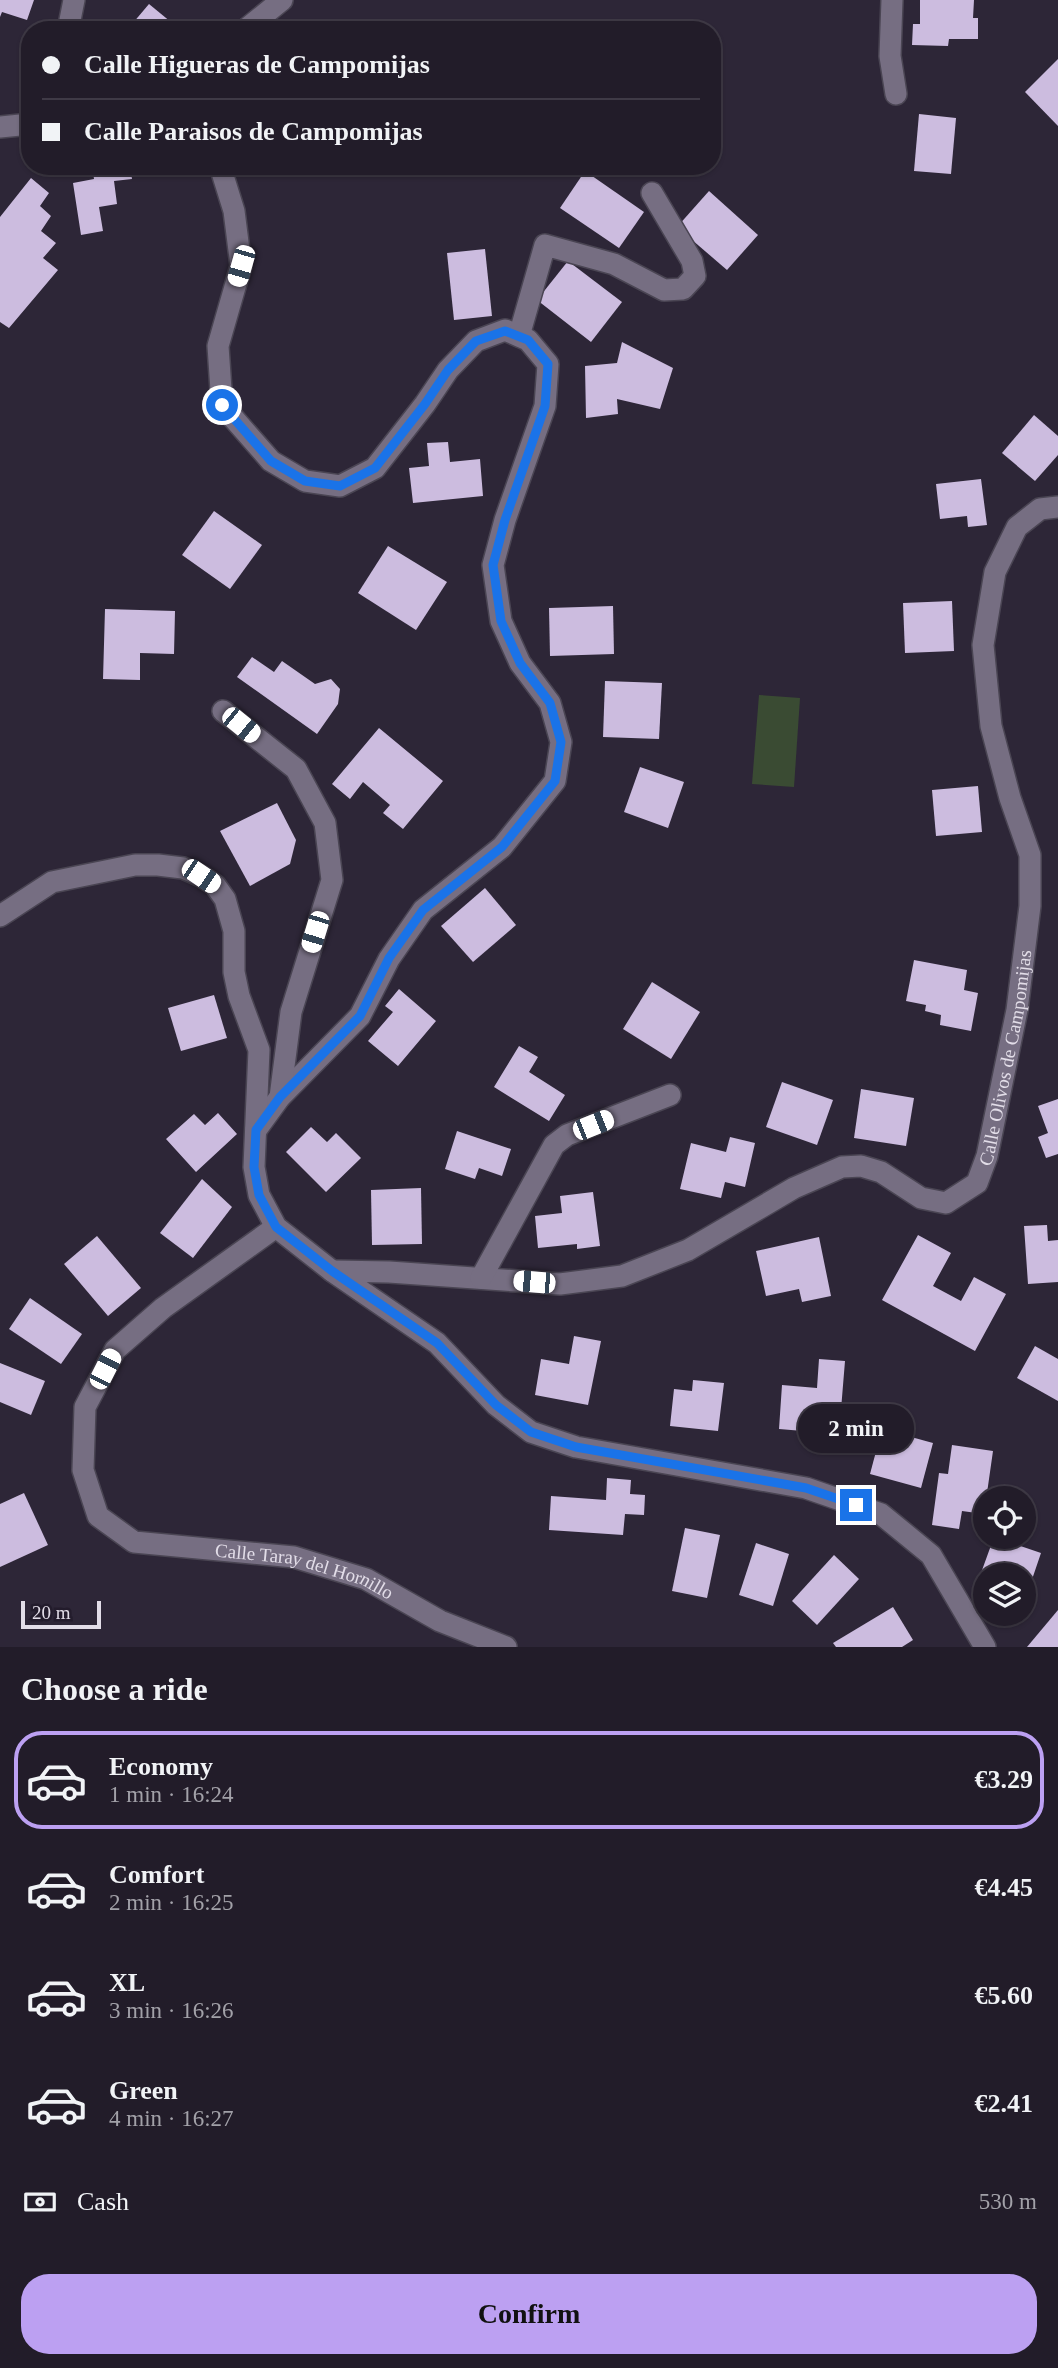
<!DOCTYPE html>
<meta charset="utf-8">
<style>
:root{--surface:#221c29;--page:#2e2935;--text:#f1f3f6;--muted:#a2a1a8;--line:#3f3a46;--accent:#bca0f2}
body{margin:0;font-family:Georgia,serif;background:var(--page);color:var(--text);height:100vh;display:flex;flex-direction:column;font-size:26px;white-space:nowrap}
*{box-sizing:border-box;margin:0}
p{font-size:23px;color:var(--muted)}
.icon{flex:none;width:38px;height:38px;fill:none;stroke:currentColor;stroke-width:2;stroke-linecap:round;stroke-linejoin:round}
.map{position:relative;height:1647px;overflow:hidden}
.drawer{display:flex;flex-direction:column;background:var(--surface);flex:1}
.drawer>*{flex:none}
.hud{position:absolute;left:21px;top:21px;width:700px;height:154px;border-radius:28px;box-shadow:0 2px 5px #0004,0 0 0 2px var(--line);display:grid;align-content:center;height:154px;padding:0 21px;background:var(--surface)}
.fabs{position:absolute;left:973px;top:1486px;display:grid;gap:14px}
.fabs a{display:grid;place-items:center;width:63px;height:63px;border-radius:50%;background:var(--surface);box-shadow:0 2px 5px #0004,0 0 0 2px var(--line);font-size:35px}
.scale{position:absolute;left:21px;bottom:18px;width:80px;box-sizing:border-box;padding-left:7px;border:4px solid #e2dde8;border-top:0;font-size:19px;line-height:24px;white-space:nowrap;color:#e2dde8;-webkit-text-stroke:5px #231c2c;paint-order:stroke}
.end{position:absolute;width:32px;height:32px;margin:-16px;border:9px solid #1a73e8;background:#fff;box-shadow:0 0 0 4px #fff}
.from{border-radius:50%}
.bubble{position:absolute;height:49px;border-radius:24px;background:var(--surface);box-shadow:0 2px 5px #0004,0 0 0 2px var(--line);font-size:23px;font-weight:800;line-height:49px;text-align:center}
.car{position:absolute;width:21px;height:42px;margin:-21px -10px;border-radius:9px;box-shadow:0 0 5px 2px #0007;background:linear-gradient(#fff 24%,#345 0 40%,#fff 0 76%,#345 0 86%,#fff 0)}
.hud b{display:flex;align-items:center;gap:24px;height:66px;font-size:26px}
.hud b+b{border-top:2px solid var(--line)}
.hud i{width:18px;height:18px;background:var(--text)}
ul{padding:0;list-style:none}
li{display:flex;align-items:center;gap:21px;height:98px;margin:0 14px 10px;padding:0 7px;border:4px solid transparent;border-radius:28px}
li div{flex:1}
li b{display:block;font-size:26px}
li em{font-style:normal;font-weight:800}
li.selected{border-color:var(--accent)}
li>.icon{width:63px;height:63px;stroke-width:1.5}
h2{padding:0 21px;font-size:32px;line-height:84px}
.pay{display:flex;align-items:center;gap:18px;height:77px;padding:0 21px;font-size:26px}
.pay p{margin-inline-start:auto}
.cta{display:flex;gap:14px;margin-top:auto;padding:14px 21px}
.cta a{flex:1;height:80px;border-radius:28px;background:var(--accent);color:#111;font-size:28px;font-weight:800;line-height:80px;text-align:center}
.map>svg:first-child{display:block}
</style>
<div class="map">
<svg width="1058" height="1647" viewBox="0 0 1058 1647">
<rect width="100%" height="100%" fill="#2d2637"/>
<path fill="#3a4b33" d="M759,695L800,698L794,787L752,784Z"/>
<g fill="#ccbcdf">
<path d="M0,0H34L27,20L2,12L0,17Z"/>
<path d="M920,0H974L973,18H978V39H949L948,46L912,45L913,24H920Z"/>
<path d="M149,4L177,27L175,30H127Z"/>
<path d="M1058,59V126L1025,92Z"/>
<path d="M919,114L956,118L951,174L914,171Z"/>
<path d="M92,166H130L132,179L114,181L117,204L99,207L103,231L81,235L73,183L94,179Z"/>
<path d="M585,171L644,212L619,248L560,208Z"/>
<path d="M31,178L49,193L40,206L51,216L41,231L56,243L43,258L58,270L9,328L0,322V217Z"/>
<path d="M709,191L758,235L727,270L677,227Z"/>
<path d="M485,249L492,316L454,320L447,253Z"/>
<path d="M568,261L622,302L591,342L537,300Z"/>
<path d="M622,342L673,368L660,409L617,399L618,414L586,418L585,366L617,363Z"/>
<path d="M1034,415L1058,436V455L1035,481L1002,453Z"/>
<path d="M448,442L450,462L480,459L483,496L413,503L409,468L429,466L427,443Z"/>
<path d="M981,479L987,525L968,527L967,516L940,519L936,484Z"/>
<path d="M214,511L262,545L230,589L182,555Z"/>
<path d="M388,546L447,582L416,630L358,593Z"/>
<path d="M952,601L954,651L905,653L903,603Z"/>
<path d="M613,606L614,654L550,656L549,608Z"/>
<path d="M105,609L175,611L174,654L140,653V680L103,679Z"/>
<path d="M252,657L274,672L282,661L315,684L331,679L340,689L338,704L317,734L237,677Z"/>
<path d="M605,681L662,683L659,739L603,737Z"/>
<path d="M379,728L443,781L403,829L383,813L390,805L363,782L350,799L332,784Z"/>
<path d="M640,767L684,782L668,828L624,812Z"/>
<path d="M978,786L982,832L936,836L932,790Z"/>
<path d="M277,803L296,840L290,864L250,886L220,831Z"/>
<path d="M485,888L516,925L473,962L441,926Z"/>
<path d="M914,960L967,970L964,990L978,993L971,1031L940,1025L941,1015L925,1011L926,1005L906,1001Z"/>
<path d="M652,982L700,1012L671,1059L623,1029Z"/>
<path d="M399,989L436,1021L398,1066L368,1041L393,1012L385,1006Z"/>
<path d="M214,995L227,1038L181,1051L168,1008Z"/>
<path d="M519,1046L538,1057L529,1072L565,1095L549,1121L494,1087Z"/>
<path d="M782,1082L833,1100L817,1145L766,1127Z"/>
<path d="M861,1089L914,1098L906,1146L854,1138Z"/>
<path d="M1058,1099V1154L1046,1158L1038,1137L1048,1133L1038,1106Z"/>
<path d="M218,1113L237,1134L196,1172L166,1139L194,1114L205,1125Z"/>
<path d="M311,1127L327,1142L336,1133L361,1158L326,1192L286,1152Z"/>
<path d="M457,1131L511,1149L502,1176L479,1168L475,1179L445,1169Z"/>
<path d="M730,1137L755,1143L745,1187L725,1182L721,1198L680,1189L691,1143L726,1152Z"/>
<path d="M202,1179L232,1207L193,1258L160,1233Z"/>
<path d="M421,1188L422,1244L372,1245L371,1190Z"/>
<path d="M593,1192L600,1246L577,1249V1244L538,1248L535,1216L562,1213L560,1196Z"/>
<path d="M1047,1225L1048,1241L1058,1240V1282L1028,1284L1024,1226Z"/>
<path d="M918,1235L951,1253L933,1286L961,1301L974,1277L1006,1294L975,1351L882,1300Z"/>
<path d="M97,1236L141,1288L108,1316L64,1264Z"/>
<path d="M819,1237L831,1296L802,1302L799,1289L766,1296L756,1251Z"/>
<path d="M30,1298L82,1334L61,1364L9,1329Z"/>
<path d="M574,1336L601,1341L588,1405L535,1395L541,1359L569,1364Z"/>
<path d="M1035,1346L1058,1359V1401L1017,1378Z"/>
<path d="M819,1359L845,1361L839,1434L779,1429L782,1385L817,1388Z"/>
<path d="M0,1363L45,1381L31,1415L0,1402Z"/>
<path d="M693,1380L724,1383L718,1431L670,1426L674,1389L692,1391Z"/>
<path d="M882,1429L933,1443L921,1488L870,1474Z"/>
<path d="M952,1445L993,1451L984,1514L962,1511L959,1529L932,1525L939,1473L948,1474Z"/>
<path d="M607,1478L631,1480L630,1494L645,1495L644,1515L625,1514L623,1535L549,1530L551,1496L606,1500Z"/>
<path d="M24,1493L48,1545L0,1567V1504Z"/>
<path d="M685,1528L720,1535L707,1598L672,1591Z"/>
<path d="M994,1537L1041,1553L1024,1603V1575L981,1573Z"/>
<path d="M756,1543L789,1554L773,1606L739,1595Z"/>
<path d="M834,1555L859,1579L817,1625L792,1601Z"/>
<path d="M893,1607L913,1640L902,1647H836L833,1643Z"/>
<path d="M1058,1610V1647H1027Z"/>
</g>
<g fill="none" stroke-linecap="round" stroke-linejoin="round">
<defs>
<g id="minor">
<path d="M892,0L890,56L896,94"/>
<path d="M68,30L74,0"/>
<path d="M245,30L282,0"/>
<path d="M0,127L30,124"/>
<path d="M220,166L234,211L241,266L218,346L222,405L271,461L305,481L340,486L375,468L425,404L448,370L476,341L505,330L528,340L548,364L545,406L505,520L493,565L501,621L520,663L550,703L561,742L555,781L502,847L423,910L389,959L360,1016L280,1097L256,1130"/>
<path d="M519,336L545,245L614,264L664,290L683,289L695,276L692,261L652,193"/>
<path d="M223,711L296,769L325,823L332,880L291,1012L280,1097"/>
<path d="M0,916L52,882L135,865H158L183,868L201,876L215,885L225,899L234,931V972L239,996L259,1050L254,1167L259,1195L276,1227L332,1271L437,1343L496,1405L531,1432L576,1447L806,1488L881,1514L931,1555L985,1647"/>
<path id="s1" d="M276,1227L163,1308L115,1350L85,1407L83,1470L98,1516L134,1542L294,1557L366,1579L440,1621L506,1647"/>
<path id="s2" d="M332,1271L389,1272L560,1284L622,1276L688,1250L794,1188L842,1167L861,1166L881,1172L921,1198L946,1203L977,1183L987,1156L1017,1010L1030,906V855L1010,798L991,726L983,645L995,572L1017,527L1040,509L1058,507"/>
<path d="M481,1278L554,1145L567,1135L670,1095"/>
</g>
</defs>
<use href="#minor" stroke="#4a4553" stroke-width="24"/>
<use href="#minor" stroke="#766e82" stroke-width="21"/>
</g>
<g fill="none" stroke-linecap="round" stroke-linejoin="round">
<path stroke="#1a73e8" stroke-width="9" d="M222,405L271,461L305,481L340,486L375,468L425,404L448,370L476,341L505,331L528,340L548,364L545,406L505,520L493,565L501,621L520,663L550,703L561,742L555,781L502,847L423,910L389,958L360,1016L280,1097L256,1130L254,1167L259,1195L276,1227L332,1271L437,1343L496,1405L531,1432L576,1447L806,1488L856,1505"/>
</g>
<g text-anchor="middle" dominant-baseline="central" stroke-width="7" stroke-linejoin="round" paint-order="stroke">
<g font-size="19" fill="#e2dde8" stroke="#231c2c">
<text stroke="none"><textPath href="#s2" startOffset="816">Calle Olivos de Campomijas</textPath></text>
<text stroke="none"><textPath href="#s1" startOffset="597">Calle Taray del Hornillo</textPath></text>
</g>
</g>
</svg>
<div class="fabs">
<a><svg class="icon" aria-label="locate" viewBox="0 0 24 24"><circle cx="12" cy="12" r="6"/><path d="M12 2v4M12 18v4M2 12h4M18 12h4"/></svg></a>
<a><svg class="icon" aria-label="layers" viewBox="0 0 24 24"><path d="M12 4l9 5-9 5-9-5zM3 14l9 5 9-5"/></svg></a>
</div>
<div class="scale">20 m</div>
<i class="end from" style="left:222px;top:405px"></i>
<i class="end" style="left:856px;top:1505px"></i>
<div class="bubble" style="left:798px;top:1404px;width:116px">2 min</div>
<i class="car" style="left:241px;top:266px;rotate:196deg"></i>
<i class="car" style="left:241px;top:725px;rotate:129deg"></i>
<i class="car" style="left:201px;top:876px;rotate:124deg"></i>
<i class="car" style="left:315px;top:932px;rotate:197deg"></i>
<i class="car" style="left:593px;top:1125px;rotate:68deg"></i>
<i class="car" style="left:534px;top:1282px;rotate:275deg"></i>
<i class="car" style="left:105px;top:1369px;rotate:27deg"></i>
<div class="hud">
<b><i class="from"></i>Calle Higueras de Campomijas</b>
<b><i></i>Calle Paraisos de Campomijas</b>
</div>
</div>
<section class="drawer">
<h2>Choose a ride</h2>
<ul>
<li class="selected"><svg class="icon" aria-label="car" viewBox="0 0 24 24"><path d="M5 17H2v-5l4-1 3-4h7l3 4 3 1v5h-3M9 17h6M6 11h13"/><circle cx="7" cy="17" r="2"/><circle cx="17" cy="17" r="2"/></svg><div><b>Economy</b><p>1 min · 16:24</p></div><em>€3.29</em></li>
<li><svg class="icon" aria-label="car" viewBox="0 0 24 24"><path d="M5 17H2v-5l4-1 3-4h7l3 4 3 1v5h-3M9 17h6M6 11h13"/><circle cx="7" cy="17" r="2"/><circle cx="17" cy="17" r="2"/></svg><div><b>Comfort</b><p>2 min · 16:25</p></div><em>€4.45</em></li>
<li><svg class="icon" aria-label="car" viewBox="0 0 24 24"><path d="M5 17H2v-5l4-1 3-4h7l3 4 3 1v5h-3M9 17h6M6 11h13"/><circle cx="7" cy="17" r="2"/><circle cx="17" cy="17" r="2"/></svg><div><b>XL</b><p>3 min · 16:26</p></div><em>€5.60</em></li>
<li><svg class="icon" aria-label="car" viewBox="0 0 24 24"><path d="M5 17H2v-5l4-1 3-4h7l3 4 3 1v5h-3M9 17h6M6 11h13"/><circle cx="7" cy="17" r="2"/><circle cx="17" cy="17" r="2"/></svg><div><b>Green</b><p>4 min · 16:27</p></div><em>€2.41</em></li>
</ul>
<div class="pay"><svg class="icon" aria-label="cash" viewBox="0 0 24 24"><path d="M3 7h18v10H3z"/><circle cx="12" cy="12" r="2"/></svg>Cash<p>530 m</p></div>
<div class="cta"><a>Confirm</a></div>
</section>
